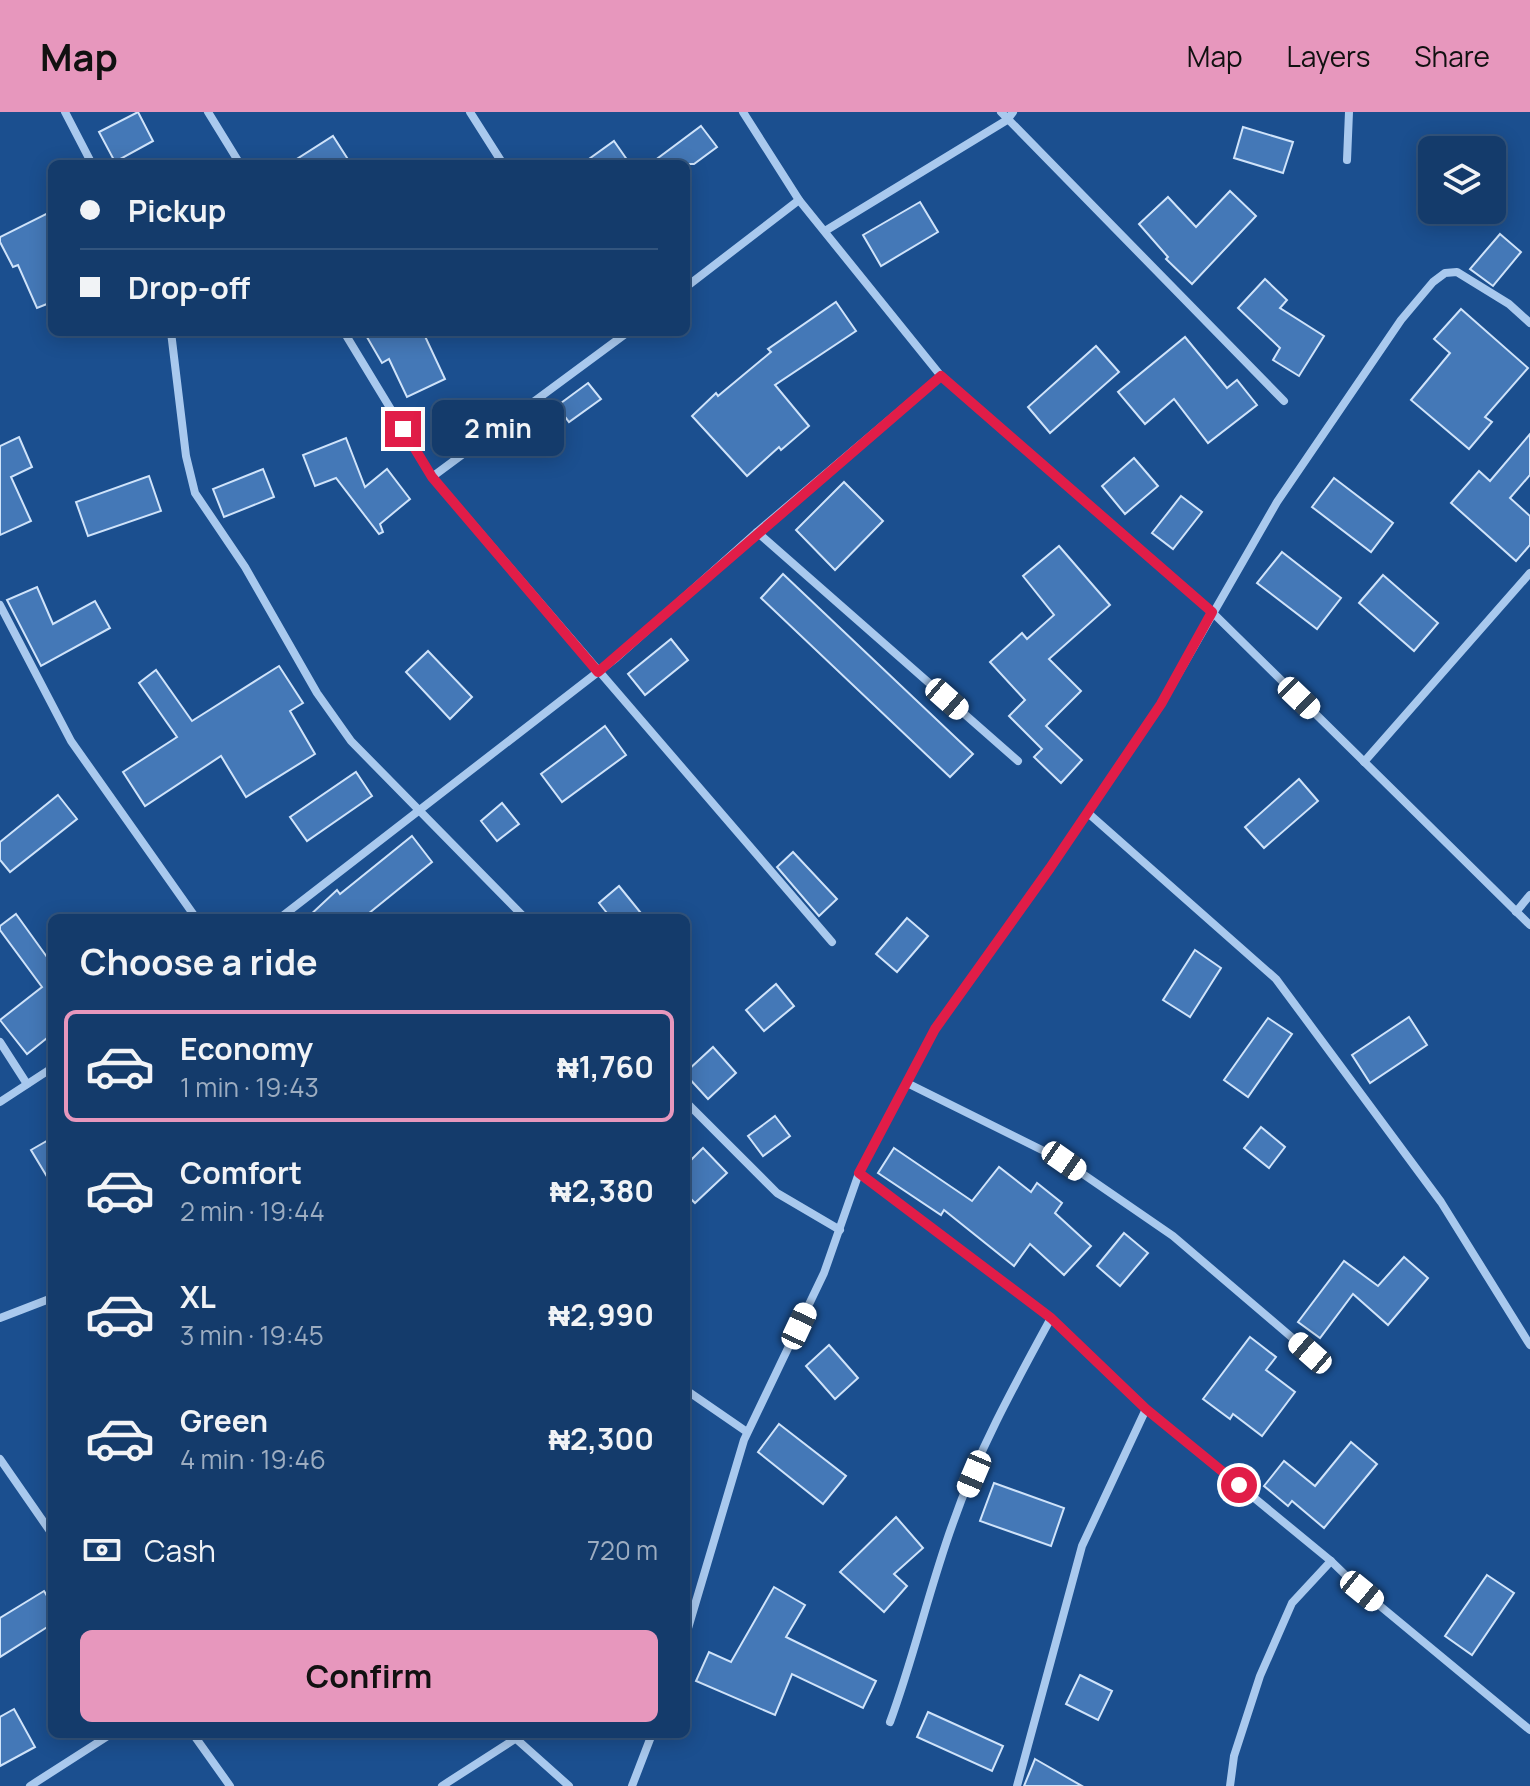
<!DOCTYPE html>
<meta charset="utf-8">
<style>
:root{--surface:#143b6b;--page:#1d4271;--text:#f1f3f6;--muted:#9dadc1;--line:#33557e;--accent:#e797bd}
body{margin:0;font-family:Manrope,sans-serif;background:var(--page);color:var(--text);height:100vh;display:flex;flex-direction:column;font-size:30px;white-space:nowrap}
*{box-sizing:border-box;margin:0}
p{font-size:26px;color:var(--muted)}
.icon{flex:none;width:44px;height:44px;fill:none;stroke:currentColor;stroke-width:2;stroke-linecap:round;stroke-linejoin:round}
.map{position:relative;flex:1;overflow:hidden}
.drawer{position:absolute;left:48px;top:802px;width:642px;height:824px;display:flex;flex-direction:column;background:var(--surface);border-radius:12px;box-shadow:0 4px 20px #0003,0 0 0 2px var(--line)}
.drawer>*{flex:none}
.banner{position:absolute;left:48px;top:48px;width:642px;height:176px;border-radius:12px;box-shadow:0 4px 20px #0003,0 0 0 2px var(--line);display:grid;align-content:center;height:176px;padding:0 32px;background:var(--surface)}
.tools{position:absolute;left:1418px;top:24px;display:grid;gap:16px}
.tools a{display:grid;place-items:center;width:88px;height:88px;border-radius:12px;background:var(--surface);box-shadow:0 4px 20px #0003,0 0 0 2px var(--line);font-size:40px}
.end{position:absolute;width:36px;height:36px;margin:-18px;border:10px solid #e11d48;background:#fff;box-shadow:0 0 0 4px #fff}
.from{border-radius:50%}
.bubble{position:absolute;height:56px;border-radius:12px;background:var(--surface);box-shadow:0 4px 20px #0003,0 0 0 2px var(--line);font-size:26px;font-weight:700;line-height:56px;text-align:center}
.car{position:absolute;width:24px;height:48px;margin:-24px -12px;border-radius:10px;box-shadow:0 0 6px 2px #0007;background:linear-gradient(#fff 24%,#345 0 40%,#fff 0 76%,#345 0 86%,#fff 0)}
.banner b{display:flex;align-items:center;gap:28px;height:76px;font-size:30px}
.banner b+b{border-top:2px solid var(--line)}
.banner i{width:20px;height:20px;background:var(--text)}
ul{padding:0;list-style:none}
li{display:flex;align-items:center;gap:24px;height:112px;margin:0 16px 12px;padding:0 16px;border:4px solid transparent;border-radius:12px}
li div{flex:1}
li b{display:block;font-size:30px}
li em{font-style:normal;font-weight:700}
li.active{border-color:var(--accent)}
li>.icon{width:72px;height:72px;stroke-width:1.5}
h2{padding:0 32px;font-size:36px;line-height:96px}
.pay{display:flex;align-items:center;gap:20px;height:88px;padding:0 32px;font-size:30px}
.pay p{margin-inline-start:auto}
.primary-button{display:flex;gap:16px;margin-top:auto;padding:16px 32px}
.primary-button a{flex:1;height:92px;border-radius:12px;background:var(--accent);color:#111;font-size:32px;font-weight:700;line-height:92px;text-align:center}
header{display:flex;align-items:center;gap:48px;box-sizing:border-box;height:112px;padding:0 40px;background:var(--accent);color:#111}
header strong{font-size:38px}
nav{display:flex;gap:44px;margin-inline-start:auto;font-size:28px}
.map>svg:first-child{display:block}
</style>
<header>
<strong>Map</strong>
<nav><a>Map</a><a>Layers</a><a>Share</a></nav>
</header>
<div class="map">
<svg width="1530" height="1674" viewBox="0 0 1530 1674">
<rect width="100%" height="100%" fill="#1b4f8f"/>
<g fill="#4478b7" stroke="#cfe3fa" stroke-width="2">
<path d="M138,0L153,29L115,50L99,20Z"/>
<path d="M701,14L717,35L694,52H650Z"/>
<path d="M1243,15L1293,30L1283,61L1234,46Z"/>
<path d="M333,24L351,52H289Z"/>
<path d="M614,29L630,52H582Z"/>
<path d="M1230,79L1256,104L1192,172L1166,147L1168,145L1139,112L1168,85L1196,115Z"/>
<path d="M920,90L938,120L881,154L863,123Z"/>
<path d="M52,99V190L37,196L18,153L13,155L0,130V125Z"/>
<path d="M1500,122L1521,140L1493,174L1470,157Z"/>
<path d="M1265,167L1287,188L1280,196L1324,224L1299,264L1273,248L1280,236L1238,196Z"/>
<path d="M836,190L856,219L775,273L809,314L781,338L779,335L747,364L692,304L716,281L718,284L771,240L768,237Z"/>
<path d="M1461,197L1528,256L1485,305L1492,310L1469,337L1411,288L1450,241L1434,227Z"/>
<path d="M364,220H423L445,267L407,285L389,247L382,251Z"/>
<path d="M1185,225L1227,276L1237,268L1257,293L1208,331L1174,287L1145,312L1118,280Z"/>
<path d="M1096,234L1119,260L1050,321L1028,295Z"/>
<path d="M588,271L601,287L569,310L557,294Z"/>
<path d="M1530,322V363L1510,386L1530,404V433L1516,449L1451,391L1479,359L1490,369Z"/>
<path d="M19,325L32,355L11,365L31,409L0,423V334Z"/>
<path d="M346,326L365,375L387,357L410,387L380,412L383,420L379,422L336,366L315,374L303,343Z"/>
<path d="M1134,346L1158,374L1125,402L1102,374Z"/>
<path d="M263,357L274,385L224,405L213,377Z"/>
<path d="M149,364L161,399L88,424L76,390Z"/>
<path d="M1334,366L1393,411L1371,440L1312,395Z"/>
<path d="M844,370L883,409L835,458L796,418Z"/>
<path d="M1181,384L1202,400L1173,437L1152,421Z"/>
<path d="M1059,434L1110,493L1049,547L1081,579L1046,614L1082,648L1061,671L1034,645L1042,637L1009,604L1025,588L990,550L1022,521L1027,527L1054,503L1023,464Z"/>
<path d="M1282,440L1341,486L1317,517L1257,471Z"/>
<path d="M783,462L973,642L950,665L761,486Z"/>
<path d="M1383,463L1438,511L1414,539L1359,491Z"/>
<path d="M37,475L53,512L95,489L110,516L41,554L7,488Z"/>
<path d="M671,527L688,548L645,583L628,562Z"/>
<path d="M428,539L472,585L450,607L406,560Z"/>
<path d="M279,554L303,591L290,599L315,642L246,685L221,644L145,694L123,660L177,625L139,571L156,558L192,609Z"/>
<path d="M605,614L626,643L562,690L541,662Z"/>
<path d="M356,660L372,684L307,729L290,705Z"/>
<path d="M1299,667L1318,689L1264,736L1245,715Z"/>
<path d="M58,683L77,707L10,760L0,748V730Z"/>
<path d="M502,691L519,712L497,729L481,709Z"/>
<path d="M412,724L432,750L363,806H307L337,778L340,782Z"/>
<path d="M793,740L837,787L819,804L777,755Z"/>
<path d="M619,774L645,806H611L599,791Z"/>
<path d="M16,802L52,852V922L27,942L0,908L42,875L0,818V814Z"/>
<path d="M907,806L928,824L897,860L876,842Z"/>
<path d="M1195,838L1221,856L1190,905L1163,888Z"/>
<path d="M776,872L794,894L764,919L746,898Z"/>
<path d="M1409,905L1427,933L1370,971L1352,943Z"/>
<path d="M1268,906L1292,922L1248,985L1224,968Z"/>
<path d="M713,935L736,961L708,987L686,963V960Z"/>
<path d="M775,1004L790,1024L763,1044L748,1024Z"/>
<path d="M1261,1015L1285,1035L1269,1056L1244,1036Z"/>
<path d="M52,1026V1073L31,1038Z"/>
<path d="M703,1036L727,1061L695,1091L686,1082V1053Z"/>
<path d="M894,1036L972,1089L999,1055L1031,1080L1037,1071L1062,1091L1055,1101L1091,1134L1064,1163L1030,1132L1014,1154L944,1098L941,1103L878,1061Z"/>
<path d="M1124,1121L1148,1141L1120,1174L1097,1154Z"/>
<path d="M1404,1145L1428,1166L1388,1213L1353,1182L1320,1226L1298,1210L1344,1149L1378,1174Z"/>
<path d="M1250,1225L1276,1245L1266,1258L1295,1280L1262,1324L1233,1302L1230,1307L1203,1287Z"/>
<path d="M829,1233L858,1266L835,1287L806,1254Z"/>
<path d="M779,1312L846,1364L823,1392L758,1340Z"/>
<path d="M1351,1330L1377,1352L1324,1416L1292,1389L1288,1394L1264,1374L1284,1349L1315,1374Z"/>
<path d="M994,1371L1064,1396L1051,1434L980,1409Z"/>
<path d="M896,1405L923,1436L894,1462L907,1474L884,1500L840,1460Z"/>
<path d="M1487,1463L1514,1481L1472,1543L1445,1524Z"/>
<path d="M774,1475L805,1493L786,1525L876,1569L863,1596L792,1562L775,1603L696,1569L709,1540L731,1550Z"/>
<path d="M44,1479L52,1492V1512L0,1545V1506Z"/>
<path d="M1080,1563L1112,1579L1098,1608L1066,1592Z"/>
<path d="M14,1597L35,1635L0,1654V1605Z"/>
<path d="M928,1600L1003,1634L992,1659L917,1625Z"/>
<path d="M1035,1647L1082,1674H1024Z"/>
</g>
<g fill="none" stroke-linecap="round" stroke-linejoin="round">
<g stroke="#a9c9ee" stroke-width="8">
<path d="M65,0L92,52"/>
<path d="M208,0L240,52"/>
<path d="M470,0L503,52"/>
<path d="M743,0L799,88L941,264L1212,500L1530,813"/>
<path d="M1001,0L1284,289"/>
<path d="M1347,48L1349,0"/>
<path d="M825,119L1007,8L1013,0"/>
<path d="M686,175L799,88"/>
<path d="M171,220L186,344L195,381L245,455L317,581L351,629L525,806"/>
<path d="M344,220L432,365L832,830"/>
<path d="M432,365L628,220"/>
<path d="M757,420L1018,649"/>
<path d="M0,493L71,629L196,806"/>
<path d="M1364,650L1530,461"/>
<path d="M1088,701L1276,867L1441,1090L1530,1233"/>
<path d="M1516,800L1530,783"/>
<path d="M280,806L616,546L757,420L941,264"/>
<path d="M0,930L27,972"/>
<path d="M907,971L1064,1049L1173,1124L1310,1241"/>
<path d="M0,990L52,956"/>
<path d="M686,990L777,1081L840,1118"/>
<path d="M859,1061L1051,1206L1146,1297L1331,1449L1362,1479L1530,1618"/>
<path d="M0,1206L52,1186"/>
<path d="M686,1278L747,1320"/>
<path d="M0,1347L52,1422"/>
<path d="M686,1523L744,1328L824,1161L859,1061L935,917L1050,756L1161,592L1277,390L1401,208L1433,170L1445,161L1457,160L1509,192L1530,211"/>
<path d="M890,1610C914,1545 929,1477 953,1411C978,1339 1015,1272 1051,1206"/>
<path d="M193,1622L230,1674"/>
<path d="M513,1624L569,1674"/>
<path d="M30,1674L111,1622"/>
<path d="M442,1674L515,1627"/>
<path d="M632,1674L652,1622"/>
<path d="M1017,1674L1082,1434L1146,1297"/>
<path d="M1230,1674L1234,1644L1260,1564L1292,1491L1331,1449"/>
</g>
</g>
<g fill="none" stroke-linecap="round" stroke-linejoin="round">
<path stroke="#e11d48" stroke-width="10" d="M403,317L432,365L598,560L941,264L1212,500L1161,592L1050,756L935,917L859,1061L1051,1206L1146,1297L1239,1373"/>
</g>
</svg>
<div class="tools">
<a><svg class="icon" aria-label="layers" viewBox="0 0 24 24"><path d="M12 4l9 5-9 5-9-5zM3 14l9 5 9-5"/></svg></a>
</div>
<i class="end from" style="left:1239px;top:1373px"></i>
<i class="end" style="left:403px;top:317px"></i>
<div class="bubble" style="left:432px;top:288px;width:132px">2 min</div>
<i class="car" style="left:1299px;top:586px;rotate:134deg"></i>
<i class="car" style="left:947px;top:587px;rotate:131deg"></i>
<i class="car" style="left:1064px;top:1049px;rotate:125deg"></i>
<i class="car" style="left:799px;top:1214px;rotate:25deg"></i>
<i class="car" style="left:1310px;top:1241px;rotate:311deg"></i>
<i class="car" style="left:974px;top:1362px;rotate:203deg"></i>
<i class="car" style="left:1362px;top:1479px;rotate:129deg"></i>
<div class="banner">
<b><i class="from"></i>Pickup</b>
<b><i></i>Drop-off</b>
</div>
<section class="drawer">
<h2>Choose a ride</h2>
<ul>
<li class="active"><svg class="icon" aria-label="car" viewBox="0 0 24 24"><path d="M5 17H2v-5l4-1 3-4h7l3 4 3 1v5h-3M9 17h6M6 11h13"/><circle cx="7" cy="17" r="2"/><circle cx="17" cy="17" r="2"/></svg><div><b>Economy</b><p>1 min · 19:43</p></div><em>₦1,760</em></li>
<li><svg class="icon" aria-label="car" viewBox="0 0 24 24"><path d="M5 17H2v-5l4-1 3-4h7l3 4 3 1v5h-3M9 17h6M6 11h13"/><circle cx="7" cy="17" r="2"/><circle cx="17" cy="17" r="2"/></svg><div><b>Comfort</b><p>2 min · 19:44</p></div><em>₦2,380</em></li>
<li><svg class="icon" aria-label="car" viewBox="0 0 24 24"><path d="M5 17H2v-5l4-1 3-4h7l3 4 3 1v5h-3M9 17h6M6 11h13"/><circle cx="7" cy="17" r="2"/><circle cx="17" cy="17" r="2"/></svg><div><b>XL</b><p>3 min · 19:45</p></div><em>₦2,990</em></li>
<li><svg class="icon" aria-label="car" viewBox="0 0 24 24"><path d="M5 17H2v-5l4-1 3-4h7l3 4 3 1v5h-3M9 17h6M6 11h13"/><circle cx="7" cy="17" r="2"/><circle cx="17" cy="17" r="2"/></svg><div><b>Green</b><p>4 min · 19:46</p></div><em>₦2,300</em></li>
</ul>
<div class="pay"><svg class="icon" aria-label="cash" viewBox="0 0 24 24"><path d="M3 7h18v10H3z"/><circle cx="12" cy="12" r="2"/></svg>Cash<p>720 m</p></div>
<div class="primary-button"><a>Confirm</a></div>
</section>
</div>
